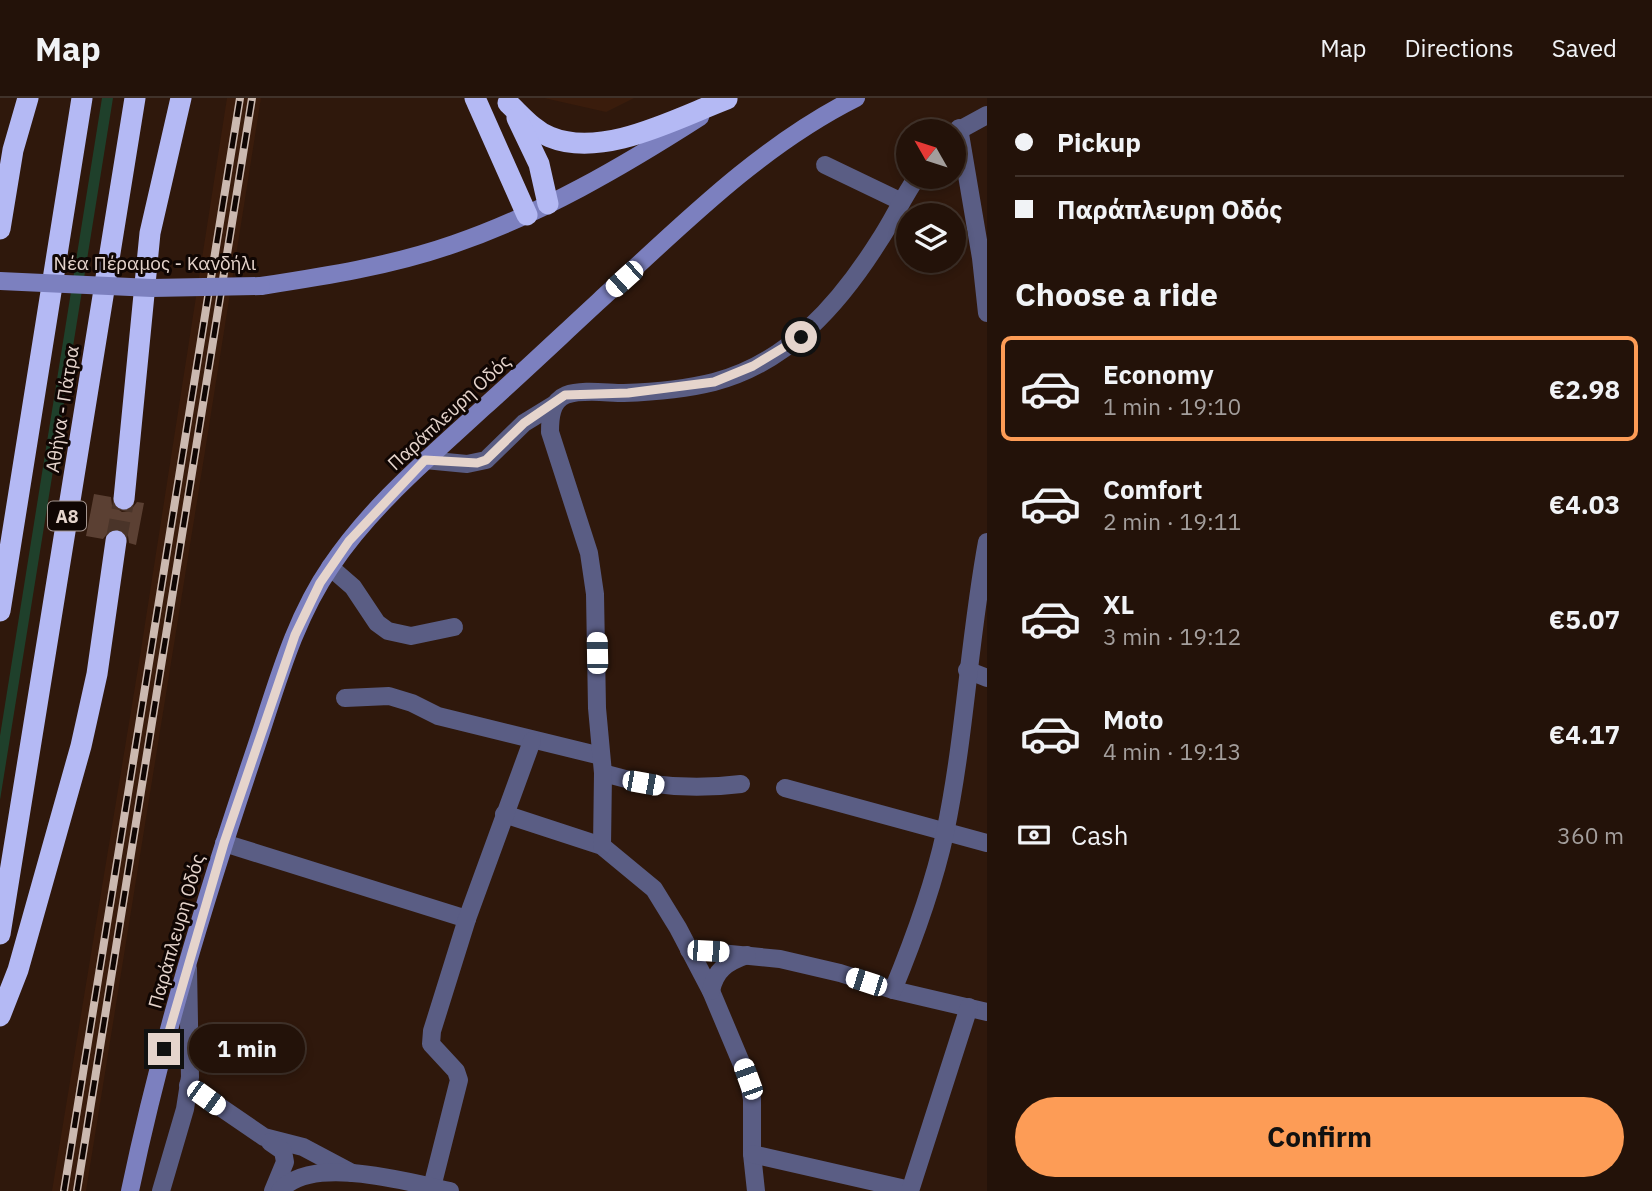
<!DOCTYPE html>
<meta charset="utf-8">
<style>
:root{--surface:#231209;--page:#2f2017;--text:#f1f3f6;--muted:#a39e9c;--line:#40322a;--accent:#fd9c56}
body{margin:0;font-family:"IBM Plex Sans",sans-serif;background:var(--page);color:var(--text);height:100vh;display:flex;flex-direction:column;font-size:26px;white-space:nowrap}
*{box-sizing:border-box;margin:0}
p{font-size:23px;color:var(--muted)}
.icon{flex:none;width:38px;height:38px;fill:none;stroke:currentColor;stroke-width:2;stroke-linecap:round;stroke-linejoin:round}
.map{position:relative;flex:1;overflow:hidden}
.side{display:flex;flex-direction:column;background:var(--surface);width:665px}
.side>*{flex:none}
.banner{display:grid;align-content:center;height:154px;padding:0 28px;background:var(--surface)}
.needle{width:46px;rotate:309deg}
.fabs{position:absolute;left:896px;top:21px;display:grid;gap:14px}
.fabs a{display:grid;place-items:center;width:70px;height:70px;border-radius:50%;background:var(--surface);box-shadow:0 4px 10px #0003,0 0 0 2px var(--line);font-size:35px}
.end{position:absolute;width:32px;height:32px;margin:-16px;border:9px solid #e5d4cc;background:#111;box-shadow:0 0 0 4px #111}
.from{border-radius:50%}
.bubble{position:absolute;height:49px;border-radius:24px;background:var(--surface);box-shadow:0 4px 10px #0003,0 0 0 2px var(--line);font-size:23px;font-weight:700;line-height:49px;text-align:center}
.car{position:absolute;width:21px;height:42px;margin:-21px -10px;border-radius:9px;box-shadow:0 0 5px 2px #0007;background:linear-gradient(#fff 24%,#345 0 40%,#fff 0 76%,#345 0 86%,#fff 0)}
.banner b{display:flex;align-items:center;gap:24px;height:66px;font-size:26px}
.banner b+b{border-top:2px solid var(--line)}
.banner i{width:18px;height:18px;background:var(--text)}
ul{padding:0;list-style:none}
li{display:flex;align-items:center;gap:21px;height:105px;margin:0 14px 10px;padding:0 14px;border:4px solid transparent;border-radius:10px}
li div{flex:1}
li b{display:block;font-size:26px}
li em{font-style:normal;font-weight:700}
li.selected{border-color:var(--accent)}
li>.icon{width:63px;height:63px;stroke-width:1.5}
h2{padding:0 28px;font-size:32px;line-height:84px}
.pay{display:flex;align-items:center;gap:18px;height:77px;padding:0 28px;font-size:26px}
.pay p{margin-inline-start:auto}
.button{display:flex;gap:14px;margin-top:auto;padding:14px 28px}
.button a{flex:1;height:80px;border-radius:42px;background:var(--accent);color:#111;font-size:28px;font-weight:700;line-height:80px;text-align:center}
header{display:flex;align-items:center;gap:42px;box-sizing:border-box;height:98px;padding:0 35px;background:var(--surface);border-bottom:2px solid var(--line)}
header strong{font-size:33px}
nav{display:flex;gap:38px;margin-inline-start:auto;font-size:24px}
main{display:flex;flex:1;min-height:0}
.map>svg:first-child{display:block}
</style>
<header>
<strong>Map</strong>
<nav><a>Map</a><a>Directions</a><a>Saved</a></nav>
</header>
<main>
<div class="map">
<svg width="987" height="1093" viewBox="0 0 987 1093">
<rect width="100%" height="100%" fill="#2f180c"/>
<g fill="#3a1c0c">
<path d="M227,0H261L199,391L86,1093H52L140,558Z"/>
<path d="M544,0H634L606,14Z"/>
</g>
<path fill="#1f402b" d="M102,0H113L0,702V638Z"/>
<path fill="#5b4033" d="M94,396L111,399L112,407L122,414L130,413L137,404L144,405L136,447L129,445L128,438L119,430L111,431L103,441L86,438Z"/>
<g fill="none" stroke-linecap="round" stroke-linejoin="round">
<path stroke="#4a3429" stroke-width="21" stroke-dasharray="21 10" stroke-linecap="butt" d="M116,443L124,401"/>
<g stroke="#5a5d84" stroke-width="18">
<path d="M959,30L981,160L987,215"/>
<path d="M954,35L987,17"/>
<path d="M825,67L900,103"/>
<path d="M425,362L467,366L486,362L524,325L555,306"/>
<path d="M330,469L353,489L377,525L388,533L411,538L454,529"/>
<path d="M967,572L987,580"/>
<path d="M345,600L389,598L412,605L438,618L601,658"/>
<path d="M603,675C649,689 693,692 741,686"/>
<path d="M785,690L987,745"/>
<path d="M504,716L602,748L654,791L678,830L711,893L748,981L752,1001V1056L756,1093"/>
<path d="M224,745L467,821"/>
<path d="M602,748L603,675L597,610L595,496L589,455L550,334C550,320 551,303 566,297C582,291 607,295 624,295C653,294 686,291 714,284C788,265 840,205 879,143C893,122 903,99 917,79"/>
<path d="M689,852L780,861L840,875L893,892L987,914"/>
<path d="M893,892C914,841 933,790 945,735C965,640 969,541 987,444"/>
<path d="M711,893C715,872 727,864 747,857"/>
<path d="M188,987L264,1039L303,1049L352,1075"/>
<path d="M270,1044L283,1053L285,1064L273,1093"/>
<path d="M752,1056L910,1092"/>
<path d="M432,1089L459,982L456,973L431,946L432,933L467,821L532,643"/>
<path d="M161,1093L185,1011L190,979L188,870"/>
<path d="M280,1093C310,1056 408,1084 450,1093"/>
<path d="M910,1093L969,909"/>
</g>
<g stroke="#7c80bf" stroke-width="18">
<path d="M261,188C326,178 391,168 454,146C541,116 622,69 700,19"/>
<path d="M130,1093C161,945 205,801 253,658C275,594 292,524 331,468C372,407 429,360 483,310C522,275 560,239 599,203C679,130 758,49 856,0"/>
</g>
<g stroke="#b4b9f4" stroke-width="21">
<path d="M475,0L527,117"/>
<path d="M508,5C521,17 533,32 550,39C603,61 677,20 727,1"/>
<path d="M517,20L539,66L548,106"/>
<path d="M0,131L13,52L28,0"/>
<path d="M124,401L150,135L181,0"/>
<path d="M0,513L82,0"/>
<path d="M0,836L135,0"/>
<path d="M0,918L18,872L81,648L97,576L116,443"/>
</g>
<defs>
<g id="rail">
<path d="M64,1093L240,0"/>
<path d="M77,1093L252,0"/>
</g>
</defs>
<use href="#rail" stroke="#cbb9b0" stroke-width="8"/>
<use href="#rail" stroke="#100603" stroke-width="5" stroke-dasharray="16" stroke-linecap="butt"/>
<path stroke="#7c80bf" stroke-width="18" d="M0,183L152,190L261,188"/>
</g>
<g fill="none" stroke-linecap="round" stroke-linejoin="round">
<path stroke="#e5d4cc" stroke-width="9" d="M164,951L224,745L295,537L320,485L349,443L425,362L477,365L486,362L524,325L565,297L628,295L714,284L753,268L801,239"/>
</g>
<g text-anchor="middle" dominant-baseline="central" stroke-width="6" stroke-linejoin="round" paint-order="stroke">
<rect fill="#100603" stroke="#a59690" stroke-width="2" x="48" y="403.5" width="38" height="29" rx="5"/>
<g font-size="18" font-weight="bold" fill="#e5d4cc">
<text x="67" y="418">Α8</text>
</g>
<g font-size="19" fill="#e5d4cc" stroke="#100603">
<text x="155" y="165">Νέα Πέραμος - Κανδήλι</text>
<text transform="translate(62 311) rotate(-81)">Αθήνα - Πάτρα</text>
<text transform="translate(449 314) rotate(-43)">Παράπλευρη Οδός</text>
<text transform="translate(176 833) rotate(-74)">Παράπλευρη Οδός</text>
</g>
</g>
</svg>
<div class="fabs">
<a><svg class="needle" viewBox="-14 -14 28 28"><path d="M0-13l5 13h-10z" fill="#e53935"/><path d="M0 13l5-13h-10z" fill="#a39e9c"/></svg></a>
<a><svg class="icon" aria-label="layers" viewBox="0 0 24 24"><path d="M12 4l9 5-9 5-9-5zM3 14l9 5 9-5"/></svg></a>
</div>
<i class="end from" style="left:801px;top:239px"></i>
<i class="end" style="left:164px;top:951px"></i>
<div class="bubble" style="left:189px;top:926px;width:116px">1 min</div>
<i class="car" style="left:624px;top:181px;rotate:228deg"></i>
<i class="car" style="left:597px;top:555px;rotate:359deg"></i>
<i class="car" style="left:643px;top:685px;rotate:100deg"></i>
<i class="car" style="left:708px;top:853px;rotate:93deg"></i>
<i class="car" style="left:866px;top:884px;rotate:288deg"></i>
<i class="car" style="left:748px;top:981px;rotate:340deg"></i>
<i class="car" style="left:206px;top:1000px;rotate:126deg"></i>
</div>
<section class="side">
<div class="banner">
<b><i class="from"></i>Pickup</b>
<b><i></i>Παράπλευρη Οδός</b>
</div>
<h2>Choose a ride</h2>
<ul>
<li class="selected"><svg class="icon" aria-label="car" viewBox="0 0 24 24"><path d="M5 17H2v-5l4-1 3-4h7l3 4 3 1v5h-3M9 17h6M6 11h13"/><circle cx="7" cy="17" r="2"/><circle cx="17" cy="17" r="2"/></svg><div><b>Economy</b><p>1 min · 19:10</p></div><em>€2.98</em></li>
<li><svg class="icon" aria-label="car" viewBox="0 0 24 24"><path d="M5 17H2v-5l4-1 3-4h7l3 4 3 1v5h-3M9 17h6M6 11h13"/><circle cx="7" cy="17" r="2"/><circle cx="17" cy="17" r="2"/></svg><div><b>Comfort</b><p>2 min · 19:11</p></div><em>€4.03</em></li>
<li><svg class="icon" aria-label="car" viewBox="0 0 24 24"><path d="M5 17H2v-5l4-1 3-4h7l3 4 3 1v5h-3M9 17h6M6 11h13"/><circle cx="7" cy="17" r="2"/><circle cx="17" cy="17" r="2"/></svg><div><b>XL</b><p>3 min · 19:12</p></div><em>€5.07</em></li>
<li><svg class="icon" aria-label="car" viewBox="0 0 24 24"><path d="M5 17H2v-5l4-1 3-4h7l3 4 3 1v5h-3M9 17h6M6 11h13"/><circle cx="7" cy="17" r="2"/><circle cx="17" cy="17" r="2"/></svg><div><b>Moto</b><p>4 min · 19:13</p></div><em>€4.17</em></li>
</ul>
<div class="pay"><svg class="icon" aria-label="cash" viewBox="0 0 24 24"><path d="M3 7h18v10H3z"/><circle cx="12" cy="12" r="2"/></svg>Cash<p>360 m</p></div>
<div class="button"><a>Confirm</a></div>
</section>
</main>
